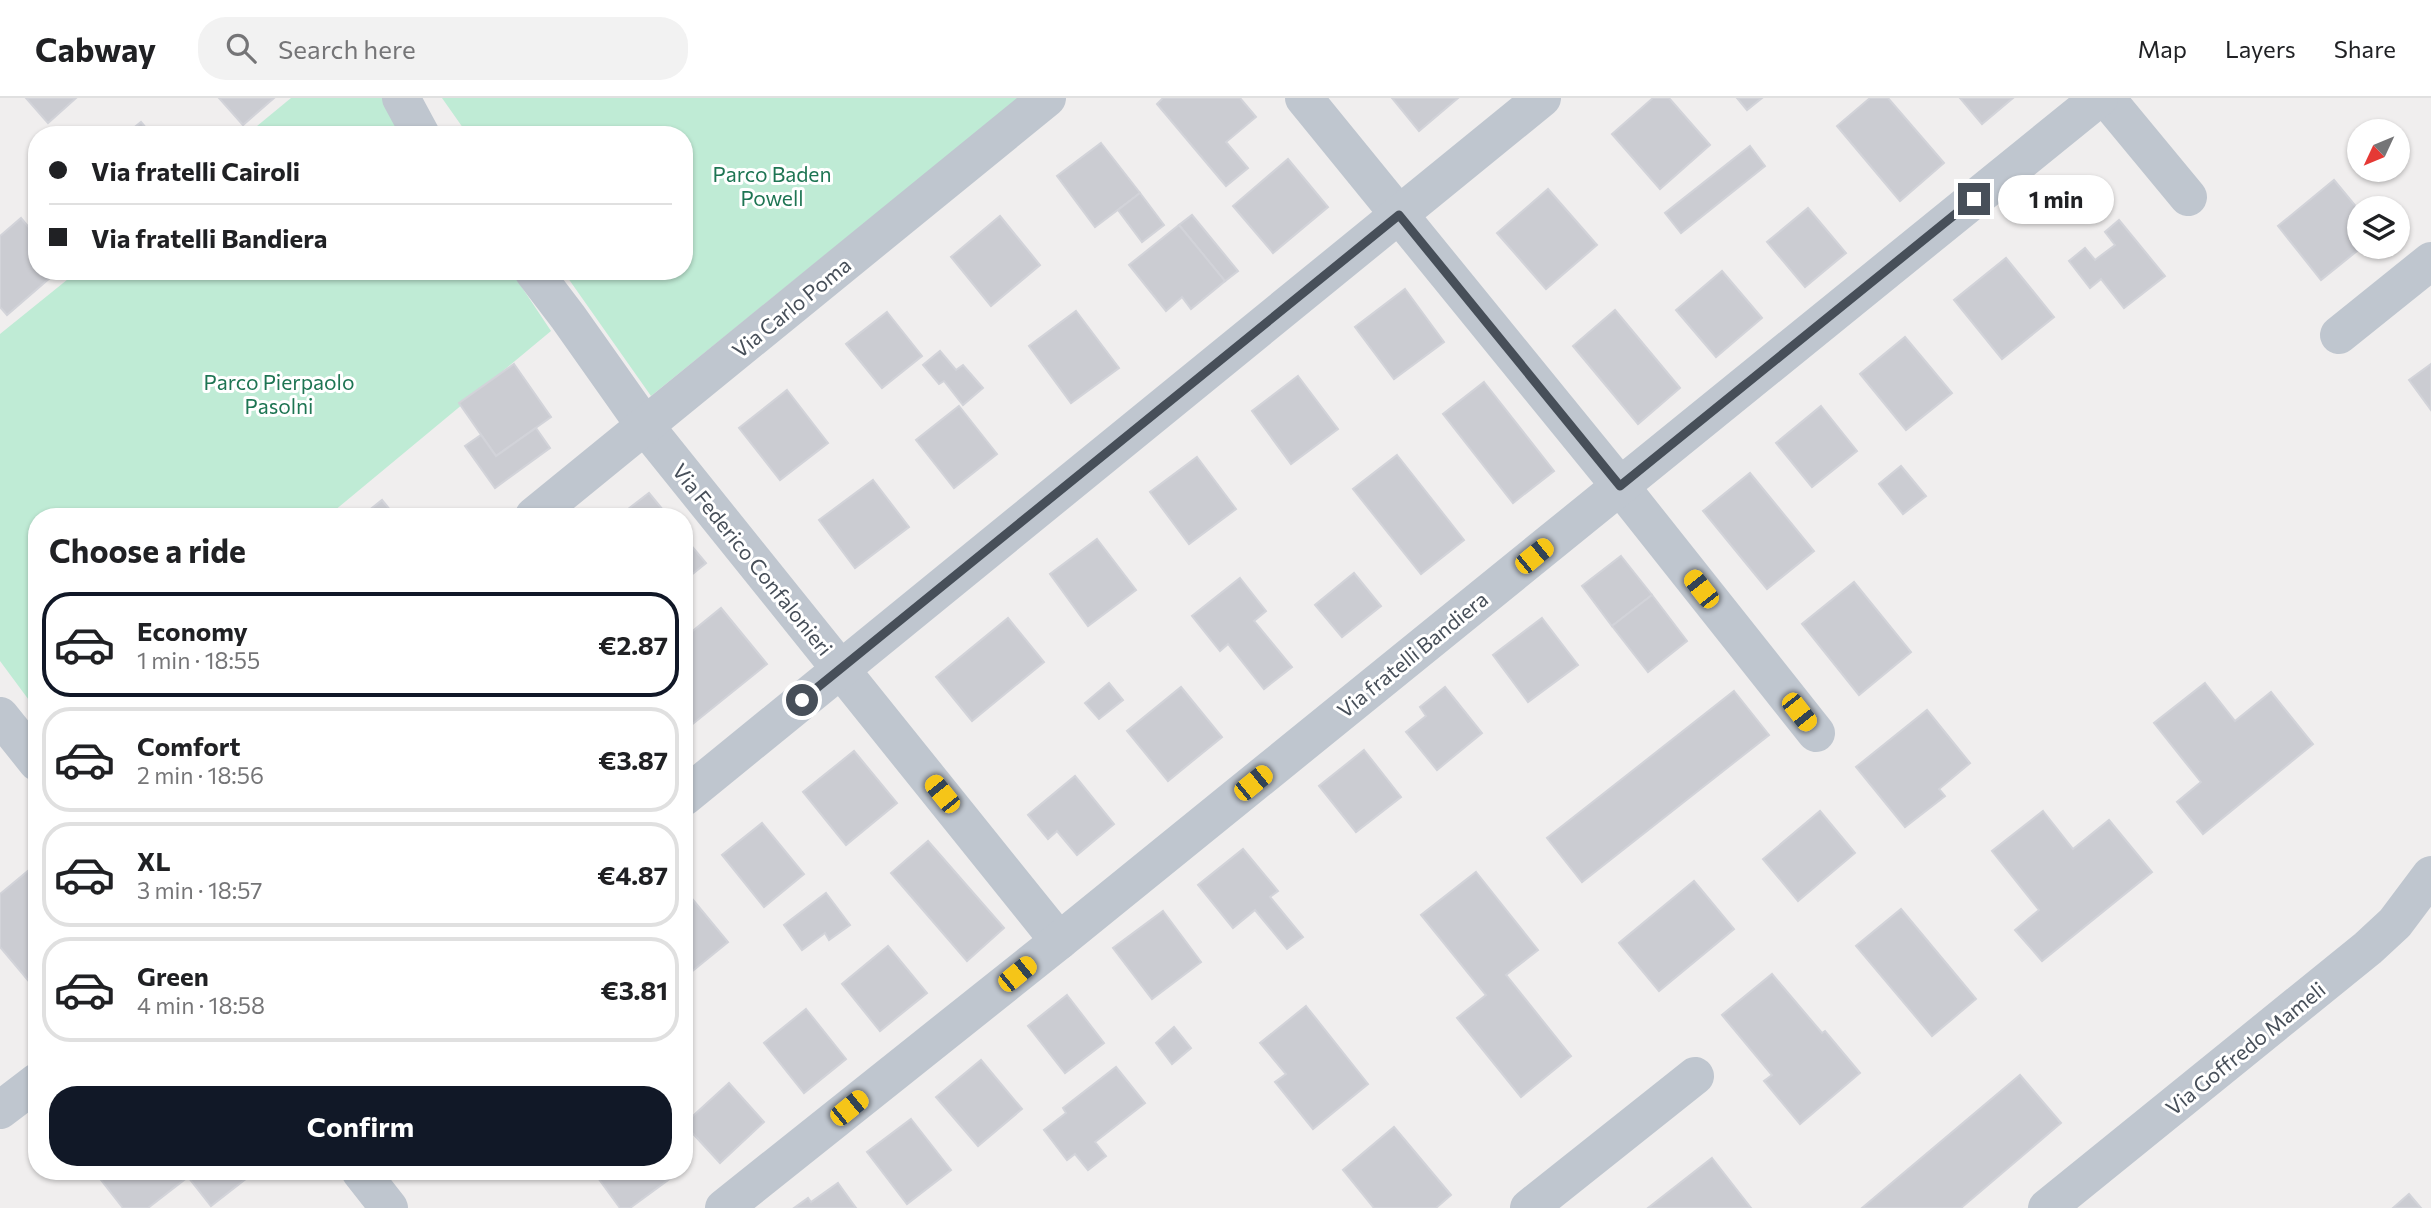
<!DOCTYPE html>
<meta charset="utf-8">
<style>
:root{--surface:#fff;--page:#f2f2f2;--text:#202124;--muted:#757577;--line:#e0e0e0;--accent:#111827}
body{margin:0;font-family:Commissioner,sans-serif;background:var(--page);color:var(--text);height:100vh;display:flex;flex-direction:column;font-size:26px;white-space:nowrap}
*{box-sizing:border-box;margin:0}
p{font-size:23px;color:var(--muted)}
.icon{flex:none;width:38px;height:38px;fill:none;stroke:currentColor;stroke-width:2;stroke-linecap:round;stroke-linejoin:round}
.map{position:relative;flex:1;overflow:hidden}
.sheet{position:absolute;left:28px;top:410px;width:665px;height:672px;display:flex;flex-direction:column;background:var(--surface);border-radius:28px;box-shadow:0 2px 5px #0004}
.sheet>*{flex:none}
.hud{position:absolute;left:28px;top:28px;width:665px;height:154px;border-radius:28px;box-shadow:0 2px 5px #0004;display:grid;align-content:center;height:154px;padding:0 21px;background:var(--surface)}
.needle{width:46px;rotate:226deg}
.fabs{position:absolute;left:2347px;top:21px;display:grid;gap:14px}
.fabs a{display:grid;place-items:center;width:63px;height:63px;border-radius:50%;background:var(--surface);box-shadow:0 2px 5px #0004;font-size:35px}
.end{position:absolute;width:32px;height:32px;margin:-16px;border:9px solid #474f59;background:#fff;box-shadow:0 0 0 4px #fff}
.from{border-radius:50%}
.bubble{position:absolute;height:49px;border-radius:24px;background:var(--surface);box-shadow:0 2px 5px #0004;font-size:23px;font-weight:700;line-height:49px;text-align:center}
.car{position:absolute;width:21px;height:42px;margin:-21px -10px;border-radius:9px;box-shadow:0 0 5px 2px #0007;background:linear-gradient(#f5c518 24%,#345 0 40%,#f5c518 0 76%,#345 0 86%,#f5c518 0)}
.hud b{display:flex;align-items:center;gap:24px;height:66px;font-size:26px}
.hud b+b{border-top:2px solid var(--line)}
.hud i{width:18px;height:18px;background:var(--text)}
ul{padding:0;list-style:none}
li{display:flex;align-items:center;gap:21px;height:105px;margin:0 14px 10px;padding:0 7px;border:4px solid var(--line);border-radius:28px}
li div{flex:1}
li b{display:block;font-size:26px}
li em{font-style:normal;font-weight:700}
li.active{border-color:var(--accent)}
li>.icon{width:63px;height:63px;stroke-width:1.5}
h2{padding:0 21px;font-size:32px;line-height:84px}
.button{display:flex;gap:14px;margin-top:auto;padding:14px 21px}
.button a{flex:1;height:80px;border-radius:28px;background:var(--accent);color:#fff;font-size:28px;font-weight:700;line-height:80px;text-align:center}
header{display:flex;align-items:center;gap:42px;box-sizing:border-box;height:98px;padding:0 35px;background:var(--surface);border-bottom:2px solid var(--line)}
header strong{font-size:33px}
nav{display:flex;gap:38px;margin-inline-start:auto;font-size:24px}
.search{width:490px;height:63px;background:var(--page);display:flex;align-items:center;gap:18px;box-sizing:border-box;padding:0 24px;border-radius:28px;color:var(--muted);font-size:26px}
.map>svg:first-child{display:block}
</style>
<header>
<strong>Cabway</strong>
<div class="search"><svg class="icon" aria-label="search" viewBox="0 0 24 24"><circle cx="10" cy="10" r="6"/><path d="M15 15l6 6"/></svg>Search here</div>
<nav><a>Map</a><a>Layers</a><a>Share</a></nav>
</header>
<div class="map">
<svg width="2431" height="1110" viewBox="0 0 2431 1110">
<rect width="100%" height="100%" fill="#f0eeee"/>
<g fill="#bfebd5">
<path d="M291,0H390L420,37H246Z"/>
<path d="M442,0H1019L651,298L563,173H684V37H468Z"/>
<path d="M78,173H511L551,233L328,418H37V613L0,563V236Z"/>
</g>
<g fill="#cbccd2" stroke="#d2d3d9" stroke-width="2">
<path d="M26,0H76L48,25Z"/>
<path d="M219,0H274L243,27Z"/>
<path d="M1163,0H1240L1256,19L1226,44L1248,70L1226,88L1157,6Z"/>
<path d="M1392,0H1458L1419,33Z"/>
<path d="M1653,0H1669L1710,47L1660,91L1612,36Z"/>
<path d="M1737,0H1762L1747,12Z"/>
<path d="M1870,0H1888L1944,65L1900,103L1837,28Z"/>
<path d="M1960,0H2013L1982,26Z"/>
<path d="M141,24L152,37H125Z"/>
<path d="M1101,45L1140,95L1095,129L1057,78Z"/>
<path d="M1750,48L1765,68L1681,135L1665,115Z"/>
<path d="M1288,61L1328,109L1273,155L1233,108Z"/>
<path d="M2334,82L2359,112V149H2362L2321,182L2278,128Z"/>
<path d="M1548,91L1597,147L1546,191L1497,135Z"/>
<path d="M1140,95L1164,127L1142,144L1118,112Z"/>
<path d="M1808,110L1846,155L1805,189L1767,144Z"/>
<path d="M1192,117L1238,173L1225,183L1179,127Z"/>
<path d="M1000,118L1040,167L991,208L951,159Z"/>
<path d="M21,120L37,139V173H58L7,217L0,209V138Z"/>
<path d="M2119,122L2165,178L2124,210L2101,181L2090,190L2069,163L2085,150L2095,162L2115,147L2105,134Z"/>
<path d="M1179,127L1225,183L1191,211L1182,199L1166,213L1129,167Z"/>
<path d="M2006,160L2054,219L2002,261L1954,202Z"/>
<path d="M1722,173L1762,220L1716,259L1676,212Z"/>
<path d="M1405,191L1444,244L1394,281L1355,229Z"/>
<path d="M1615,212L1680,290L1638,326L1573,248Z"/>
<path d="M1076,213L1119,270L1071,305L1029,248Z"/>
<path d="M887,214L922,258L882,290L846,246Z"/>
<path d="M1905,239L1952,295L1906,332L1860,276Z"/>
<path d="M940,253L956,272L963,267L983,290L963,307L944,283L939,286L923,267Z"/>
<path d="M514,266L551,319L496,358L459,305Z"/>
<path d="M2431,266V312L2409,282Z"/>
<path d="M1298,278L1338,331L1291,366L1252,313Z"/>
<path d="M1484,284L1554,373L1513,405L1443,316Z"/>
<path d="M787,292L828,345L780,382L739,330Z"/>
<path d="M959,308L997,356L954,390L916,342Z"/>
<path d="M1821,308L1857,353L1812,389L1776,345Z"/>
<path d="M536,330L550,350L495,390L465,348L481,337L496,358Z"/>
<path d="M1397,357L1464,442L1421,476L1353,391Z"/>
<path d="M1197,359L1236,411L1189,446L1150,394Z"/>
<path d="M1901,368L1926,398L1903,416L1879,386Z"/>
<path d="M1750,375L1814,453L1767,491L1703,413Z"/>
<path d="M873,382L909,429L855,470L819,422Z"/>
<path d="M649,395L668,418H619Z"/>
<path d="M382,402L395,418H362Z"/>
<path d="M684,439L706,465L684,483Z"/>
<path d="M1097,441L1136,492L1088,528L1050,476Z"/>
<path d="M1621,458L1652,497L1612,528L1582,488Z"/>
<path d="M1354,475L1381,508L1342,539L1315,507Z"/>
<path d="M1240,480L1266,513L1254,523L1292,569L1264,591L1228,546L1220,553L1192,518Z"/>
<path d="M1854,484L1911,554L1859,597L1802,526Z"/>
<path d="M1652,497L1687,543L1648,574L1612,528Z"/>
<path d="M721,510L767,566L684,633V540Z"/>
<path d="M1008,520L1044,564L972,623L936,579Z"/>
<path d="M1542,520L1578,567L1528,604L1493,557Z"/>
<path d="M1109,585L1123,602L1099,621L1085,605Z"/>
<path d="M2205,585L2235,623L2271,594L2313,646L2203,736L2177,704L2201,684L2154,625Z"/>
<path d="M1181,589L1222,639L1168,683L1127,633Z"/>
<path d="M1445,589L1482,635L1437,672L1406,634L1426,618L1420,609Z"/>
<path d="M1734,593L1769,637L1582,784L1547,740Z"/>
<path d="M1927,612L1970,665L1939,691L1945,698L1905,729L1856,669Z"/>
<path d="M1364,652L1401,699L1356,734L1319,688Z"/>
<path d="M854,653L897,705L846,747L803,694Z"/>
<path d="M1075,678L1114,726L1077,757L1057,733L1048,741L1028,717Z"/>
<path d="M1820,713L1855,755L1798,803L1763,761Z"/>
<path d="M2043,713L2073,751L2109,722L2152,774L2042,863L2015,832L2039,812L1992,753Z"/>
<path d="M762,725L804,776L764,809L722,757Z"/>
<path d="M928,743L1004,830L967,863L891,775Z"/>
<path d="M1243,751L1278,793L1270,799L1303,839L1287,851L1255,812L1233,830L1198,787Z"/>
<path d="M35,767L37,770V893L0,849V796Z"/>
<path d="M1476,774L1538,852L1506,877L1571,958L1521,999L1457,920L1486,897L1421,817Z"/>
<path d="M1694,783L1734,831L1659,893L1619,845Z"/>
<path d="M684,791L728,844L684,880Z"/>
<path d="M826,795L850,827L829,842L825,835L802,852L784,827Z"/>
<path d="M1901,811L1976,901L1932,938L1856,848Z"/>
<path d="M1163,813L1201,864L1152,901L1113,850Z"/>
<path d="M888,848L927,895L880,933L842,886Z"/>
<path d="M1772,876L1822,935L1825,933L1860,975L1800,1026L1764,983L1772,977L1722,917Z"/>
<path d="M1067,897L1104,945L1065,975L1028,928Z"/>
<path d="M1306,908L1368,986L1313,1031L1275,984L1286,976L1260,945Z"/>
<path d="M806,911L846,961L804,995L764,945Z"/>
<path d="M1174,929L1191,950L1172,966L1156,945Z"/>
<path d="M981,962L1022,1011L978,1048L936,999Z"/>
<path d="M1116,969L1145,1005L1095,1044L1106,1058L1088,1072L1075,1056L1067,1062L1044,1032L1066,1015L1063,1010Z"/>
<path d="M2020,977L2061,1025L1961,1110H1862Z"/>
<path d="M729,985L764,1024L720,1065L684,1026Z"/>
<path d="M911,1021L951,1072L907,1106L867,1054Z"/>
<path d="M1394,1029L1451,1097L1436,1110H1374L1343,1072Z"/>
<path d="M1712,1060L1751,1110H1648Z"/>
<path d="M94,1073H256L211,1108L188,1079L148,1110H123Z"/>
<path d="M593,1073H672L675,1077L630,1110H620Z"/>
<path d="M838,1085L856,1110H794L808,1100L811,1104Z"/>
<path d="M2409,1096L2421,1110H2393Z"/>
</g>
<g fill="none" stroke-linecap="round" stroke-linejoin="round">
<g stroke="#bfc6cf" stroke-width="38">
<path d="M401,0L421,37"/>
<path d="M1304,0L1620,388L1816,635"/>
<path d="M2106,0L2188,99"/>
<path d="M533,173L568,219L645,328L1059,843"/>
<path d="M2339,237L2431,163"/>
<path d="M534,418L1047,0"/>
<path d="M0,618L37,664"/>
<path d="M684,699L1542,0"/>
<path d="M0,1012L37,984"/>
<path d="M360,1073L389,1110"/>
<path d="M724,1110L1059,843L2099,0"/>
<path d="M1529,1110L1695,978"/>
<path d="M2047,1110L2368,850L2395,825L2431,777"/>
</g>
</g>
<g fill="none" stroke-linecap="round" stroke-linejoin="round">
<path stroke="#474f59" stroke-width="9" d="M802,602L1399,117L1620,388L1974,101"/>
</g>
<g text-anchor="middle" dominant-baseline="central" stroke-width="6" stroke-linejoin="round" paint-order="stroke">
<g font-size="21" fill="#1e7553" stroke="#fff">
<text x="772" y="75">Parco Baden<tspan x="772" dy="24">Powell</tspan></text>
<text x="279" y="283">Parco Pierpaolo<tspan x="279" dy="24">Pasolni</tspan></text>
</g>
<g font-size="21" fill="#474f59" stroke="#fff">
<text transform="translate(791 209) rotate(-39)">Via Carlo Poma</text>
<text transform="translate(753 461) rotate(51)">Via Federico Confalonieri</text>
<text transform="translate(1412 556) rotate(-39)">Via fratelli Bandiera</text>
<text transform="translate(2245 950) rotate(-39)">Via Goffredo Mameli</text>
</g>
</g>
</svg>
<div class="fabs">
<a><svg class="needle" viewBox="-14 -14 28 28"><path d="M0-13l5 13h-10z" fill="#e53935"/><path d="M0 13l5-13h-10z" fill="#757577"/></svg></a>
<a><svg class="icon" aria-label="layers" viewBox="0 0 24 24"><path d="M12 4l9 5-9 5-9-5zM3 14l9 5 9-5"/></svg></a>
</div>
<i class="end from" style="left:802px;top:602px"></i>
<i class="end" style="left:1974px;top:101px"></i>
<div class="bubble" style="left:1998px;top:77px;width:116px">1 min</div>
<i class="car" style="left:1534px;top:458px;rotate:51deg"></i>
<i class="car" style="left:1701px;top:491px;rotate:322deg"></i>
<i class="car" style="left:1799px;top:614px;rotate:142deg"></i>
<i class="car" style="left:1253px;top:685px;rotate:51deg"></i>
<i class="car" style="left:942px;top:696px;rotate:321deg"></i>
<i class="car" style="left:1017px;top:876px;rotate:51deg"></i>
<i class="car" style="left:849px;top:1010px;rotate:51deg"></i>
<div class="hud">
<b><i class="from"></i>Via fratelli Cairoli</b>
<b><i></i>Via fratelli Bandiera</b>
</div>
<section class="sheet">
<h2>Choose a ride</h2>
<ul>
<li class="active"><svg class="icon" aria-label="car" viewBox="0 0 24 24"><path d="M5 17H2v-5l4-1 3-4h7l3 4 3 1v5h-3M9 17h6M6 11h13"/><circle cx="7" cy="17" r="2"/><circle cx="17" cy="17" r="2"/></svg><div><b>Economy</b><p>1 min · 18:55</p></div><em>€2.87</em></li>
<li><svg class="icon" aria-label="car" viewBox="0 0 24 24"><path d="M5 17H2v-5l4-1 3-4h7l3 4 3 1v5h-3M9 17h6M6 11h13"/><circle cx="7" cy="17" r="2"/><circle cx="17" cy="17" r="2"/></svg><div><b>Comfort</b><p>2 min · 18:56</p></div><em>€3.87</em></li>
<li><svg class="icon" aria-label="car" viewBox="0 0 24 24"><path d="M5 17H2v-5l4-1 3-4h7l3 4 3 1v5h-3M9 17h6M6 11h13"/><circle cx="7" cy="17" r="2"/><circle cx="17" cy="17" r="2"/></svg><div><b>XL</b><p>3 min · 18:57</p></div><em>€4.87</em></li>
<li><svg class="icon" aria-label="car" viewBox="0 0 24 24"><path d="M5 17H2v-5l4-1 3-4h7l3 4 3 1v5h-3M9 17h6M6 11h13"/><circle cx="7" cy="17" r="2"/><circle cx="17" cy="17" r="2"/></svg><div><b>Green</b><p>4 min · 18:58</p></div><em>€3.81</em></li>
</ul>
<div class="button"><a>Confirm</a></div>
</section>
</div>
